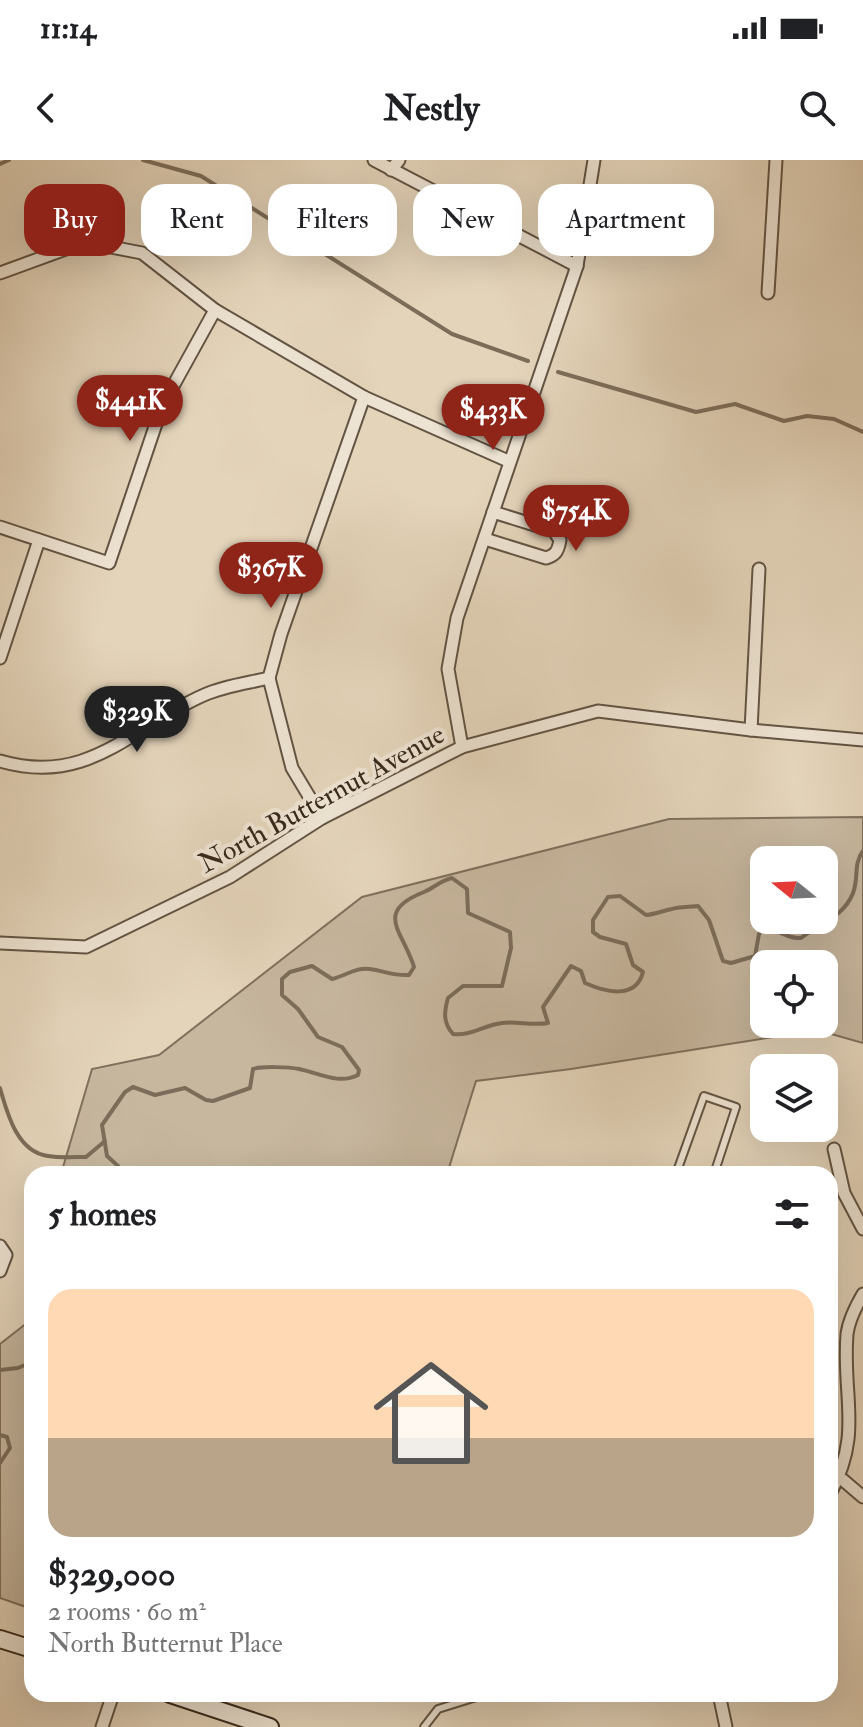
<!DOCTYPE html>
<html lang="en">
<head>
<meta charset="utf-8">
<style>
  body { margin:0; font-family:"IM FELL Double Pica",serif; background:#f6f6f6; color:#202124; height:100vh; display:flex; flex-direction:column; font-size:30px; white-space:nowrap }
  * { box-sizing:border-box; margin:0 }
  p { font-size:26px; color:#757577 }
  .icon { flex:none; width:44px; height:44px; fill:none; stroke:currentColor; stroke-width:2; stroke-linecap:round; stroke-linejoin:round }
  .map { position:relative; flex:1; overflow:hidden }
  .details { position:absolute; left:24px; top:1006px; width:814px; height:536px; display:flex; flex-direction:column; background:#fff; border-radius:24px; box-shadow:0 8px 32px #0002 }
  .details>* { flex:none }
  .top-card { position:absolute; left:24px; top:24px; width:816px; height:72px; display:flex; gap:16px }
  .needle { width:52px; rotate:288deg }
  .tools { position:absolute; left:750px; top:686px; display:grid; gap:16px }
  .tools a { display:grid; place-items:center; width:88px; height:88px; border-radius:16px; background:#fff; box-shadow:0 8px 32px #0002; font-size:40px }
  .price { position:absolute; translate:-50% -68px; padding:0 18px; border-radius:28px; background:#8f2418; color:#fff; font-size:26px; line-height:52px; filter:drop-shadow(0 2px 4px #0008) }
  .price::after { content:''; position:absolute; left:50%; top:48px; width:24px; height:18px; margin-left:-12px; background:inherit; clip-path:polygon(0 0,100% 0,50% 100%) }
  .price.current { background:#222; color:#fff }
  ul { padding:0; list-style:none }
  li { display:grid; align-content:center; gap:16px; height:424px; padding:0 24px }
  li+li { border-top:2px solid #e0e0e0 }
  li span { display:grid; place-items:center; height:248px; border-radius:24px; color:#555 }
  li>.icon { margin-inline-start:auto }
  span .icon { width:144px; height:144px; fill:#fffc; stroke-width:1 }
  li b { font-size:34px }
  h2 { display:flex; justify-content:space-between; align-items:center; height:96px; padding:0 24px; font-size:34px }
  .pill { padding:0 28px; border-radius:24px; background:#fff; box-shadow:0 8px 32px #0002; font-size:28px; line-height:72px }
  .pill.current { background:#8f2418; color:#fff }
  .status { display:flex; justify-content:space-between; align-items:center; height:56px; padding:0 40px; background:#fff; direction:ltr }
  .status svg { height:22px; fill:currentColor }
  header { display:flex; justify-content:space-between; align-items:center; height:104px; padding:0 24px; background:#fff; font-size:36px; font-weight:700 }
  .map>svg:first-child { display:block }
  .green { fill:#c7b79f; stroke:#80705d; stroke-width:2; fill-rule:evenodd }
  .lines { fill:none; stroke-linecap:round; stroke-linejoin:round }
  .stream { stroke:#7c6d5a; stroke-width:4 }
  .service-casing { stroke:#635443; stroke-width:10 }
  .minor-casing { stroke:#635443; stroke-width:15 }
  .secondary-casing { stroke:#38291b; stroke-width:20 }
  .service { stroke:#ede3d2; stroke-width:6 }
  .minor { stroke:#ede3d2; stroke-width:11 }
  .secondary { stroke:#ede3d2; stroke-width:16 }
  .labels { text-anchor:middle; stroke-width:8; stroke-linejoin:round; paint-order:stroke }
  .street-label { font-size:28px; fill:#38291b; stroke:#ede3d2 }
</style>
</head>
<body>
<div class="status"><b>11:14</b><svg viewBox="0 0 49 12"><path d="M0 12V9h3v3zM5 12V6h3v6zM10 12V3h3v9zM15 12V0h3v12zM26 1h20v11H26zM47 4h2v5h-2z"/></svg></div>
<header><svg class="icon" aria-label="back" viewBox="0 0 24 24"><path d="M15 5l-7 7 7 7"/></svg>Nestly<svg class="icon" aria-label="search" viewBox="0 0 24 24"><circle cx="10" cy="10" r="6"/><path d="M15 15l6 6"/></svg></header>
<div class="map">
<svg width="863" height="1567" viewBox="0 0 863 1567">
  <rect width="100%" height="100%" fill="#e4d4ba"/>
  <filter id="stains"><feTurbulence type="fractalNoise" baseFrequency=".0025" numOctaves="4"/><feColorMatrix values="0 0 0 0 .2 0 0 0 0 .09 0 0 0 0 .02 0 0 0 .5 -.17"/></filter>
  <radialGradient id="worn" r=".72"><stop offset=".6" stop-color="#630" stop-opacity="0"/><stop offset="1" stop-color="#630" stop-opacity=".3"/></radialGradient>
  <g class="green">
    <path d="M 863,657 L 863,883 L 817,870 L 571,909 L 476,921 L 447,1014 L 61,1014 L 92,909 L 159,895 L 362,737 L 669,659 ZM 824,700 L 824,760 L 764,760 L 764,700 ZM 824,804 L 824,864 L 764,864 L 764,804 Z"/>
    <polygon points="32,1159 32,1449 0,1438 0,1184"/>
  </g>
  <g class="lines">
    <g class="stream">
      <polyline points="143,0 201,16 452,174 528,201"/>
      <polyline points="0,4 9,0"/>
      <polyline points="558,212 696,252 735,244 784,261 807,256 834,259 863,272"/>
      <path d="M 0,928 C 7,953 17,992 48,996 C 60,998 74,997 86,997 L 105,981"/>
      <path d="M 121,1014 L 118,1006 L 107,996 L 102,965 L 125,932 L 133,927 L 155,935 L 185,928 L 206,940 L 213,941 L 250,928 L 253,909 C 262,906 289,907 299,909 C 319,913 339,925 358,915 L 359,910 L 342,887 L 318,877 L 298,849 L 282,835 L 282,819 L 290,812 L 312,806 L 332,819 C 345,816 356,807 370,809 C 384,811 394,816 409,815 L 414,807 C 403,771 373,752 424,732 C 434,728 441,720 452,718 L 467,729 L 468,753 L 510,772 L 511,788 L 502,826 L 463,826 L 448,838 C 444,852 443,863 453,874 C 472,876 484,865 502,863 C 517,861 533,866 548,863 L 543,847 L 571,806 L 581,811 L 585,823 C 605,832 636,840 643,812 L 633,805 L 626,784 L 600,777 L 593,772 L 593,760 L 608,737 L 620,736 L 646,755 C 656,754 662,751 672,749 C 677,747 690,747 698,746 L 709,760 L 723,801 L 731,803 L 755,796 L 759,774 L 764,767 C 778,769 786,779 801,778 C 818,764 844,757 853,733 C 859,718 853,704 863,691"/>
      <polyline points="0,1210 18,1208 32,1202"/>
      <polyline points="0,1275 7,1277 10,1288 0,1303"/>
    </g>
    <g class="service-casing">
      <g id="service">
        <polyline points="676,1014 704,936 736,947 714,1014"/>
        <polyline points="424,1567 438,1549 486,1534"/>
      </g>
    </g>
    <g class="minor-casing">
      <g id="minor">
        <polyline points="374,0 577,106"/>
        <polyline points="391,10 399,0"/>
        <polyline points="0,113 85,82 142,93 215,150 364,237 508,301"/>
        <polyline points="768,133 776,0"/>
        <polyline points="0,367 109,403 162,246 215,150"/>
        <path d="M 485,379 L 546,398 C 556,395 558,391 560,380 L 554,371 L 493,352"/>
        <polyline points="0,498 39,380"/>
        <polyline points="751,570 759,409"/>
        <polyline points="462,587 448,509 457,458 577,106 594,0"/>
        <path d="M 0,601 C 89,627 131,567 204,535 C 224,526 248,523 269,518"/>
        <polyline points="322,658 292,608 269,518 281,474 364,237"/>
        <polyline points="0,783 86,787 230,717 322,658 462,587 598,551 751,570 863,580"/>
        <polyline points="834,989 844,1033 863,1069"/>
        <polyline points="0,1086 6,1095 0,1111"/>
        <polyline points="843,1320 863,1337"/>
        <path d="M 830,1334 C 863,1273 842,1238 847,1174 C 849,1159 856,1146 863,1134"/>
        <polyline points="719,1534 726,1567"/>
        <polyline points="102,1567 113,1534"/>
      </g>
    </g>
    <g class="secondary-casing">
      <g id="secondary">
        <polyline points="0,1479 32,1489"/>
        <polyline points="170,1534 270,1567"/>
      </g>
    </g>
    <use href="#service" class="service"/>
    <use href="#minor" class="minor"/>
    <use href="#secondary" class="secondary"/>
  </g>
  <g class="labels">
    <g class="street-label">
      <text transform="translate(321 638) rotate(-29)" y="10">North Butternut Avenue</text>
    </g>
  </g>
  <rect width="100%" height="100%" filter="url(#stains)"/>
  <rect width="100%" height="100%" fill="url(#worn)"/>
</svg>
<div class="tools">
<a><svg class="needle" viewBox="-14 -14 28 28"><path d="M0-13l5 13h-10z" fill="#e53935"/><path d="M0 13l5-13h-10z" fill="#757577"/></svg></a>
<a><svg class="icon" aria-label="locate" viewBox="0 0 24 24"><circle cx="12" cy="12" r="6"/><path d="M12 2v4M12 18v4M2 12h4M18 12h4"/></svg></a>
<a><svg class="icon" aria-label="layers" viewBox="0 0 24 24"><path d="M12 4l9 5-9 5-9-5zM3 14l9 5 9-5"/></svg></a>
</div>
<b class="price" style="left:130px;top:283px">$441K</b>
<b class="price" style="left:493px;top:292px">$433K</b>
<b class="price" style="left:576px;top:393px">$754K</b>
<b class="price" style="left:271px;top:450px">$367K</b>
<b class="price current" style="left:137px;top:594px">$329K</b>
<div class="top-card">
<a class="pill current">Buy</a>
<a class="pill">Rent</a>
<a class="pill">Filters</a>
<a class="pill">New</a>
<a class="pill">Apartment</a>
</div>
<section class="details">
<h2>5 homes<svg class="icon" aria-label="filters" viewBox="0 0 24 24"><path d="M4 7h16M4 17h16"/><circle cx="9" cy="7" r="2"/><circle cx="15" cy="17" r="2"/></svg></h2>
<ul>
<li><span style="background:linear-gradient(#ffd9b3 60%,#b9a48a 0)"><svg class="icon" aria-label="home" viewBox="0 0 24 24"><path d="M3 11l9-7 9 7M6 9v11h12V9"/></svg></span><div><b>$329,000</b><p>2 rooms · 60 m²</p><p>North Butternut Place</p></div></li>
</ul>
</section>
</div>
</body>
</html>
